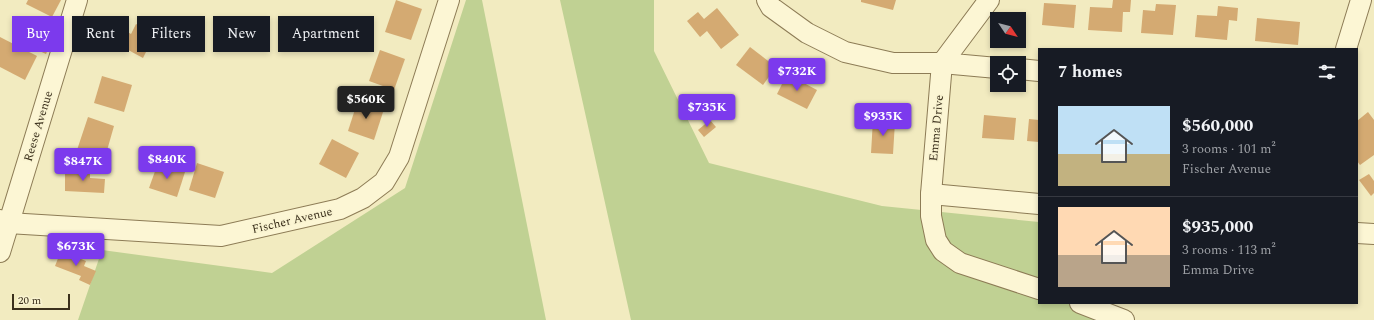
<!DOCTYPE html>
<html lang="en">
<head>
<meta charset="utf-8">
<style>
  body { margin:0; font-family:Spectral,serif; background:#20242c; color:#f1f3f6; height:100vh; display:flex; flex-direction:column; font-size:15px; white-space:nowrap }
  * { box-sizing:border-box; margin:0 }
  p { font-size:13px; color:#9ea1a6 }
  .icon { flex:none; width:22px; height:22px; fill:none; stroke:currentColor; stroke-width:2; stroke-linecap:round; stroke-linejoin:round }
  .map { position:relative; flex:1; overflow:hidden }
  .sheet { position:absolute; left:1038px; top:48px; width:320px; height:256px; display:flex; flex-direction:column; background:#171b24; border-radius:0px; box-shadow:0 2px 6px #0003 }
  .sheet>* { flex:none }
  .banner { position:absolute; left:12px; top:16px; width:380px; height:36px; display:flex; gap:8px }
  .needle { width:26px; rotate:125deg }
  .buttons { position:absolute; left:990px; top:12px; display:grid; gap:8px }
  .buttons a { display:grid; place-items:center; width:36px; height:36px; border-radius:0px; background:#171b24; box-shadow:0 2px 6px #0003; font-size:20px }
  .scale { position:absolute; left:12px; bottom:10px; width:58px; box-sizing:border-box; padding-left:4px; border:2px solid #3b301c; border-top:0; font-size:11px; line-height:14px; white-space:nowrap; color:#3b301c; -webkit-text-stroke:3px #f9f3d0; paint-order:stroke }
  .price { position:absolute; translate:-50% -34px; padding:0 9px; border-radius:4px; background:#7c3aed; color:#fff; font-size:13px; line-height:26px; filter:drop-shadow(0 1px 2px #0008) }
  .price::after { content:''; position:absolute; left:50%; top:24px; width:12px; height:9px; margin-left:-6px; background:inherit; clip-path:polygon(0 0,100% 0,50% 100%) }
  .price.active { background:#222; color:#fff }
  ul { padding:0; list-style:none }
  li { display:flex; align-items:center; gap:12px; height:100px; padding:0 20px }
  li+li { border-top:1px solid #363941 }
  li span { display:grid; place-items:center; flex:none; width:112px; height:80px; border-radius:0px; color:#555 }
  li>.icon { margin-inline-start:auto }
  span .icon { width:48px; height:48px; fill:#fffc; stroke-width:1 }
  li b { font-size:17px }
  h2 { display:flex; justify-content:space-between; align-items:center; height:48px; padding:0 20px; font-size:17px }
  .pill { padding:0 14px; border-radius:0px; background:#171b24; box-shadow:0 2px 6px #0003; font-size:14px; line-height:36px }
  .pill.active { background:#7c3aed; color:#fff }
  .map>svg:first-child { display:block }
  .green { fill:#c0d193 }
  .building { fill:#d4aa72 }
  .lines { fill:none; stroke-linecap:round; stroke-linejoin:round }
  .minor-casing { stroke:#8d7c56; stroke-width:22 }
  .minor { stroke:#fcf6d4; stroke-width:20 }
  .labels { text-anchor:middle; stroke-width:3; stroke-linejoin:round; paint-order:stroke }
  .street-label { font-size:12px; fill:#3b301c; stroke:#f9f3d0 }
</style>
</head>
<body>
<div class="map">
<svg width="1374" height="320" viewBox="0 0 1374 320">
  <rect width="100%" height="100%" fill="#f2ebc0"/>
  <g class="green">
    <polygon points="466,0 482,0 546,320 78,320 102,250 272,273 405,188"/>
    <polygon points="560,0 654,0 654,51 709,163 882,206 1039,222 1039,303 1100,303 1100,320 631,320"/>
  </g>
  <g class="building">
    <polygon points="28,0 61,0 52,17 26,4"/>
    <polygon points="396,0 422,9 411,40 385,32"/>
    <polygon points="861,0 896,0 893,10 861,2"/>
    <polygon points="1113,0 1131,0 1130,12 1123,12 1122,32 1088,30 1090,7 1112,8"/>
    <polygon points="1044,3 1076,5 1074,28 1042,25"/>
    <polygon points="1156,4 1176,5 1173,35 1141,33 1143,10 1155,11"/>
    <polygon points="1218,6 1238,8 1237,21 1229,20 1227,40 1195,37 1197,15 1217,16"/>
    <polygon points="717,8 739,35 721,49 707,31 700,37 687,21 698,12 704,19"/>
    <polygon points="1257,18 1300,22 1298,45 1255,41"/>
    <polygon points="28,21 55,34 46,54 19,42"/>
    <polygon points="136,24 155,34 143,58 119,45 126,31 131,34"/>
    <polygon points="0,37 37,56 25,80 0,67"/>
    <polygon points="750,47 776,67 763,85 736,65"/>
    <polygon points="380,50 405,59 394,90 369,81"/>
    <polygon points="787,74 817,90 807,109 777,94"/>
    <polygon points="102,76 132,85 124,112 94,103"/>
    <polygon points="358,100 384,109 374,140 348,131"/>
    <polygon points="1368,112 1374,120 1374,155 1360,165 1357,161 1357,121"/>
    <polygon points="984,115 1016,118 1014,140 982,138"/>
    <polygon points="88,117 114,126 104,161 76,153"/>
    <polygon points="1029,119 1039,120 1039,142 1027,141"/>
    <polygon points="710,120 716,127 704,137 698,130"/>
    <polygon points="873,120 895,122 893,154 871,153"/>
    <polygon points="332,139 359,153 346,178 319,164"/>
    <polygon points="158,163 185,172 177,197 149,188"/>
    <polygon points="197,163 224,172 215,198 189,190"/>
    <polygon points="65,170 90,170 90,178 105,179 104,193 65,191"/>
    <polygon points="1369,174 1374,181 1374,193 1371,196 1359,180"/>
    <polygon points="61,251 86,261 84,266 96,271 90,285 79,280 81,276 55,266"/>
  </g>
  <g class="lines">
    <g class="minor-casing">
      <g id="minor">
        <polyline points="767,0 771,7 807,33 845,52 893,63 942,63 931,194 931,216 936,240 943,251 960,263 1039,289"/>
        <polyline points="989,0 942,63 997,68"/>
        <polyline points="1346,49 1361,0"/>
        <polyline points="1019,69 1039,71"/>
        <polyline points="931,194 1039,204"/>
        <polyline points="0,220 8,223 221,236 340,209 363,198 384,182 399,157 449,0"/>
        <polyline points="1357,233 1374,234"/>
        <polyline points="0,252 77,0"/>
        <polyline points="1080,303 1124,320"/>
      </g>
    </g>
    <use href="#minor" class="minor"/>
  </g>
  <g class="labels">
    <g class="street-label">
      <text transform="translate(38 126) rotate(-73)" y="4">Reese Avenue</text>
      <text transform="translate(936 128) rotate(-85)" y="4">Emma Drive</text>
      <text transform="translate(292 220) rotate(-13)" y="4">Fischer Avenue</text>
    </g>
  </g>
</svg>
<div class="buttons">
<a><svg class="needle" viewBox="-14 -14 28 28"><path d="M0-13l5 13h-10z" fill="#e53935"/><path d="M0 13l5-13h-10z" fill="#9ea1a6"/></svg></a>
<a><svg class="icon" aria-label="locate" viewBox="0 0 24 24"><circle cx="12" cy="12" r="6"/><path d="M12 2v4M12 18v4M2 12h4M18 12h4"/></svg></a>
</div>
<div class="scale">20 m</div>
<b class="price" style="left:797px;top:92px">$732K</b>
<b class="price active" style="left:366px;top:120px">$560K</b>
<b class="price" style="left:707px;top:128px">$735K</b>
<b class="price" style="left:883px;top:137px">$935K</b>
<b class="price" style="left:167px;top:180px">$840K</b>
<b class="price" style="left:83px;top:182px">$847K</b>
<b class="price" style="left:76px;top:267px">$673K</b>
<div class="banner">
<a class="pill active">Buy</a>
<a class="pill">Rent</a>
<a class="pill">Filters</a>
<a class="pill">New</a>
<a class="pill">Apartment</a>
</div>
<section class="sheet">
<h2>7 homes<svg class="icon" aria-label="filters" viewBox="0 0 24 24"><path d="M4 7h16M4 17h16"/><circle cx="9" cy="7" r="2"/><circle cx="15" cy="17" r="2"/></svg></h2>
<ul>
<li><span style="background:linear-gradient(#bfe0f5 60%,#c2b280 0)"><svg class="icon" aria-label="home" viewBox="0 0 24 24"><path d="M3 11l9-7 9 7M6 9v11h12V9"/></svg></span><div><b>$560,000</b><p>3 rooms · 101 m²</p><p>Fischer Avenue</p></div></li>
<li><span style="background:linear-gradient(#ffd9b3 60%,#b9a48a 0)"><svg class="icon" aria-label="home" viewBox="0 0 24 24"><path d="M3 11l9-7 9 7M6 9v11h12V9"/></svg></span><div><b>$935,000</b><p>3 rooms · 113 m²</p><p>Emma Drive</p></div></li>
</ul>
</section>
</div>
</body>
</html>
